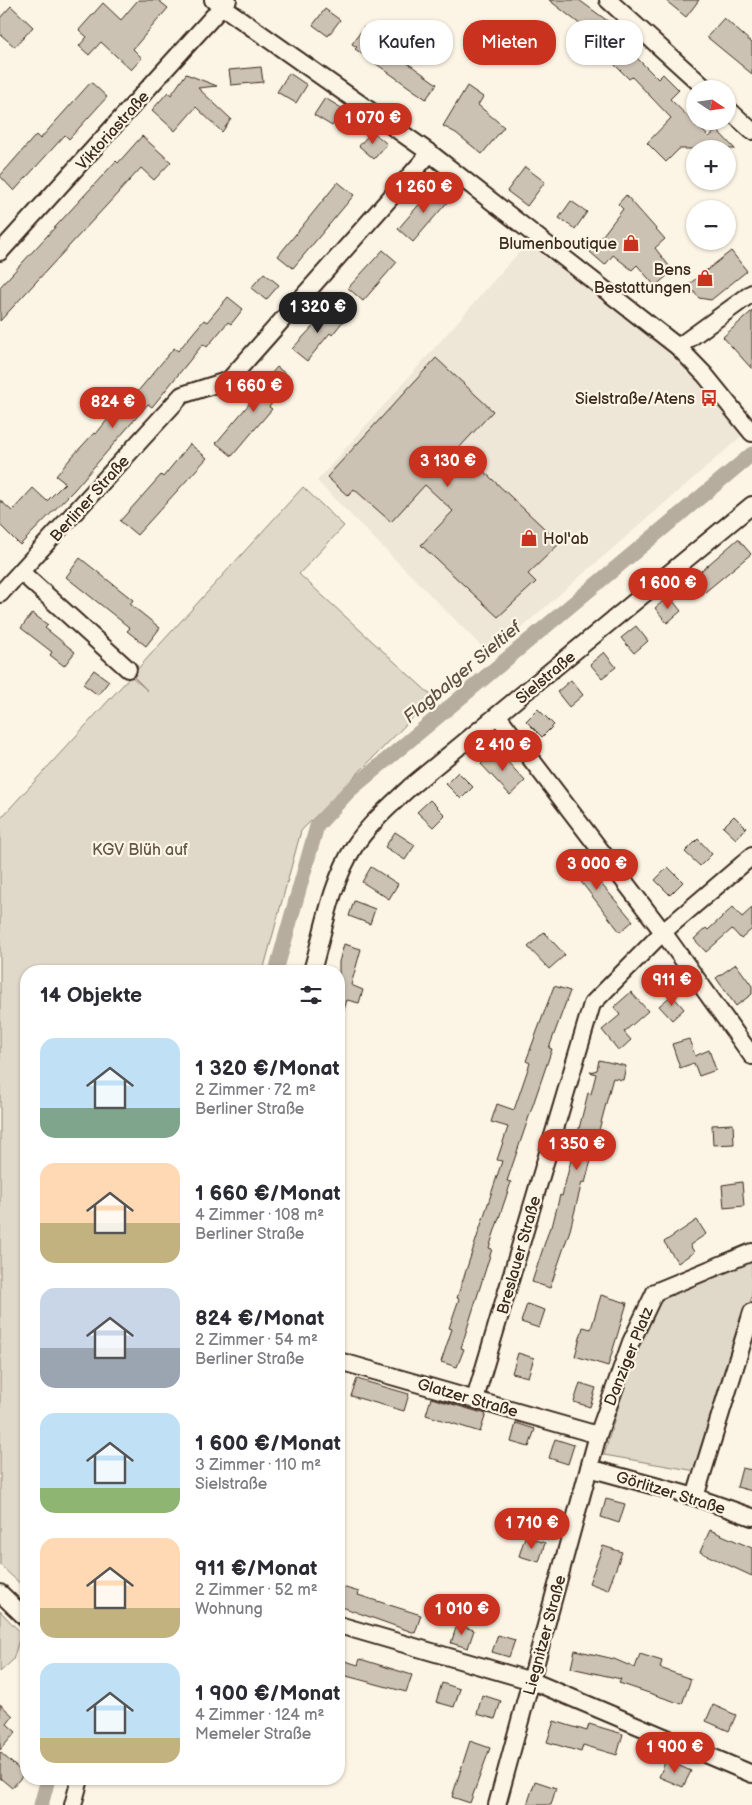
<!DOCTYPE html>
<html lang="de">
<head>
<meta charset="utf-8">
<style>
  body { margin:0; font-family:"Balsamiq Sans",sans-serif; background:#f2f2f3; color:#2b2b33; height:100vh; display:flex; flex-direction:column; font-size:19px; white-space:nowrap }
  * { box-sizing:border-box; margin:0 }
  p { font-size:16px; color:#7c7c81 }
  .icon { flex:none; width:28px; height:28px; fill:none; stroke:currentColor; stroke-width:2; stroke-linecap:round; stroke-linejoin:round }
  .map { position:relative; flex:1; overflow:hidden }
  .details { position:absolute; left:20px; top:965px; width:325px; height:820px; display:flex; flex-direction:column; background:#fff; border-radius:20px; box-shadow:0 1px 4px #0004 }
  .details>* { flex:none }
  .guide { position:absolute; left:360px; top:20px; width:316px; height:45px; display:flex; gap:10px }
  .needle { width:32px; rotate:103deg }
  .fabs { position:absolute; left:686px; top:80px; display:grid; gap:10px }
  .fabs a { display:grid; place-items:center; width:50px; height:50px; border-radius:50%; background:#fff; box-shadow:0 1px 4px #0004; font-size:25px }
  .price { position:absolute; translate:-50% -42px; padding:0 11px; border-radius:18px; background:#c8321e; color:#fff; font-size:16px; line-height:32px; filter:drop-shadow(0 1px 2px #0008) }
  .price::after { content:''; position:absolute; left:50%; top:30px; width:15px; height:11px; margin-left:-8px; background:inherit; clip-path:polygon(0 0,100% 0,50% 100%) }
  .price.selected { background:#222; color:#fff }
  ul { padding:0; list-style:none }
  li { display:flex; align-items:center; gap:15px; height:125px; padding:0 20px }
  li span { display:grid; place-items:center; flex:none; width:140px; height:100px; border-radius:15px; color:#555 }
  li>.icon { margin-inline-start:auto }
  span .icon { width:60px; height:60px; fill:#fffc; stroke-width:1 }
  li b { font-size:21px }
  h2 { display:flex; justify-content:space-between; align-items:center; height:60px; padding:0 20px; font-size:21px }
  .pill { padding:0 18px; border-radius:20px; background:#fff; box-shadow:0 1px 4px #0004; font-size:18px; line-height:45px }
  .pill.selected { background:#c8321e; color:#fff }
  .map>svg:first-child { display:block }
  .built { fill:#eee6d6 }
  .green { fill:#e0d8c8; stroke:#8e8173 }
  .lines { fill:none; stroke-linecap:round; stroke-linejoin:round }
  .canal { stroke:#b7ad9e; stroke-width:15 }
  .building { fill:#ccc2b3; stroke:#3b2a1e }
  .minor-casing { stroke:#3b2a1e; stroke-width:20 }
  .minor { stroke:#fcf5e5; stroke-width:16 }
  .labels { text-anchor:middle; stroke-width:4.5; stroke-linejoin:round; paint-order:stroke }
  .street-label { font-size:16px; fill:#3b2a1e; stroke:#fcf5e5 }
  .poi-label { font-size:16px; fill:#3b2a1e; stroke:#fcf5e5; text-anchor:end }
  .park-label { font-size:16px; fill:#645648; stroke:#fcf5e5 }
  .water-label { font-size:18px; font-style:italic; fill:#605144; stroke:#fcf5e5 }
</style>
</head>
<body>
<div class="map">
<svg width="752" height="1805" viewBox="0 0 752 1805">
  <rect width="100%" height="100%" fill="#fcf5e5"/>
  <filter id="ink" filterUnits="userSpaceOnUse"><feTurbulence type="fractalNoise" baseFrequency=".02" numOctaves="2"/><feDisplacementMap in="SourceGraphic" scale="10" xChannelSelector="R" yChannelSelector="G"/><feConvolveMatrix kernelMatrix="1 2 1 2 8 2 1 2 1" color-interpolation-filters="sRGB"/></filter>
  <g filter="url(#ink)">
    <polygon class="built" points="527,243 672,352 743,435 490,655 317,481"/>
    <g class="green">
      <polygon points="303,487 344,526 299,574 433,697 301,831 263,971 26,971 26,1589 0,1565 0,819 131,676 148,691 132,675"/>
      <polygon points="752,1259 752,1296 696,1471 604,1455 644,1318 656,1302"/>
      <polygon points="0,1611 21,1633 13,1660 0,1672"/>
    </g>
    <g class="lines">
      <g class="canal">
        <polyline points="276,971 317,826 349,791 752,454"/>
        <polyline points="41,1805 48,1779"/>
      </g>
    </g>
    <g class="building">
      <polygon points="138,0 158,0 168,8 133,49 142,58 131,70 101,42 89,55 79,46 87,37 79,30 103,3 121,20"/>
      <polygon points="549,0 579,0 609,22 600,35 583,23 581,25"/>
      <polygon points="665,0 699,0 686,17"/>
      <polygon points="11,6 33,27 15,47 0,34 0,18"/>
      <polygon points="325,9 340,20 328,36 313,25"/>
      <polygon points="724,18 752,43 752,74 707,37"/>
      <polygon points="364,27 380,39 378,42 437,84 426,99 355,49 357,47 352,44"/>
      <polygon points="625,46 658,79 663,74 679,90 670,99 709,137 717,130 735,149 679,149 666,162 647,143 671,118 632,77 629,79 611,61"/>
      <polygon points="261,67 263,82 231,85 229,70"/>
      <polygon points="289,73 307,85 296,103 277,92"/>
      <polygon points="186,74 217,86 198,88 231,119 222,132 196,107 175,131 152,110 168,92 171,95"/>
      <polygon points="91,82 107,97 69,139 65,135 14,191 0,176 36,135 40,139"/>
      <polygon points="467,86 483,97 478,105 504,127 482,154 456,133 443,126"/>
      <polygon points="325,98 343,109 332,126 314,115"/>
      <polygon points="372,131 387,144 374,159 359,146"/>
      <polygon points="142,136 171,162 154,180 141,168 0,321 0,287 116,161 118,163"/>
      <polygon points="525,167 545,182 527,206 507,191"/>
      <polygon points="338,182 354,195 293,268 278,256"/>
      <polygon points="435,186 450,199 413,242 398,229"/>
      <polygon points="626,195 665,239 655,248 673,271 655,286 637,265 632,270 613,255 605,265 590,252 623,209 618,204"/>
      <polygon points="571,201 587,212 575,229 559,218"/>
      <polygon points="383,250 397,262 363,301 348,288"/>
      <polygon points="731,251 747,271 711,300 699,298 688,285"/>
      <polygon points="264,273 279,285 266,300 251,288"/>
      <polygon points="228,297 243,309 231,324 228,322 207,347 203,344 152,407 148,404 74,490 20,545 0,525 0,500 12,511 33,488 47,501 65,483 56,476 70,459 94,433 96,434 120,404 124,408 174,348 178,351 204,320 207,322"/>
      <polygon points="330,308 344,320 332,335 330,333 307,361 292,349"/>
      <polygon points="752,311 752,369 723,337"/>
      <polygon points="436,358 493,411 459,448 560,543 528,574 536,582 498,617 421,545 453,511 425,485 391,522 354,489 348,496 327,477"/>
      <polygon points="277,367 292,379 269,407 272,409 232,456 216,443 267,383 265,381"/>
      <polygon points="190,444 207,458 137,535 120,521 161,475 163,477"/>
      <polygon points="738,539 751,554 699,597 687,583"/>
      <polygon points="80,558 133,600 130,604 160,628 146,646 127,631 130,628 66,577"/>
      <polygon points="669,596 681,611 667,623 655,608"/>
      <polygon points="32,613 48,625 45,628 75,652 64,666 50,655 52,652 21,628"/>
      <polygon points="636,626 648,641 634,653 621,638"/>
      <polygon points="604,652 616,667 602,678 590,664"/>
      <polygon points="94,670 109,681 98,695 83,684"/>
      <polygon points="571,680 583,695 569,707 557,692"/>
      <polygon points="538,709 554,725 542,737 526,721"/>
      <polygon points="497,750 525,781 510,795 481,764"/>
      <polygon points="458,772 473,787 461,799 446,784"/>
      <polygon points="430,800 445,815 433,827 417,812"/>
      <polygon points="734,816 746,828 736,839 723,827"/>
      <polygon points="395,832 415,845 405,860 385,847"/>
      <polygon points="698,839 712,854 700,866 685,852"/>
      <polygon points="573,851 633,921 620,932 575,874 573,876 560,861"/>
      <polygon points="371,867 398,884 389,899 362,882"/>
      <polygon points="668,867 683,882 670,895 655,880"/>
      <polygon points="354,901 375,909 370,924 349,916"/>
      <polygon points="733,907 742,917 752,908 752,929 741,939 732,929 706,952 694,939 706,928 708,930"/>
      <polygon points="544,932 565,955 549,969 528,947"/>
      <polygon points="344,944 361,949 351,985 363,990 359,1003 347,1000 342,1016 339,1016 339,962"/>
      <polygon points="736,964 752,986 752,994 736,1006 716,978"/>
      <polygon points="554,986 570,991 549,1048 552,1049 507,1181 511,1182 489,1248 492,1249 461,1348 464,1349 457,1367 441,1362 452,1329 449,1328 459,1299 457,1298 502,1161 497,1160 508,1127 491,1122 497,1104 514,1110 530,1063 526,1061"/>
      <polygon points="631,992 648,1011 624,1032 631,1040 619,1051 602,1030 620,1015 614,1007"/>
      <polygon points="672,995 684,1009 672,1020 659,1006"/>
      <polygon points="689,1039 695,1056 709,1050 716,1070 699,1076 694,1063 680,1068 672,1044"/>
      <polygon points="599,1060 626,1066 623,1080 613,1078 612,1081 585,1183 582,1182 570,1230 550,1288 532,1282 550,1227 552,1227 560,1195 562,1196 588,1093 591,1094 596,1074 590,1072 597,1070"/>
      <polygon points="733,1124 734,1144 713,1145 712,1125"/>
      <polygon points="742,1182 744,1206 724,1208 722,1185"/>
      <polygon points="697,1220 706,1234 690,1245 694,1252 678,1263 664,1242"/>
      <polygon points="601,1295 627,1303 608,1366 575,1356 583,1327 591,1329"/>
      <polygon points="527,1304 545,1310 539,1328 521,1322"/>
      <polygon points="518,1353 534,1358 528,1377 512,1373"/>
      <polygon points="357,1379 409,1394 404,1411 351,1396"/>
      <polygon points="580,1383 596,1388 590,1407 574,1402"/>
      <polygon points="431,1398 486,1414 480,1432 426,1415"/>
      <polygon points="516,1423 535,1429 529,1447 511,1442"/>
      <polygon points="555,1439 574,1445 568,1464 549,1458"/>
      <polygon points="742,1468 752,1470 752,1491 737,1487"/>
      <polygon points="606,1499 625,1504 619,1523 601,1517"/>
      <polygon points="710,1530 752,1548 752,1576 700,1552"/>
      <polygon points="525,1537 545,1543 539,1562 519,1556"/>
      <polygon points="603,1546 622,1552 608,1590 589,1583"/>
      <polygon points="339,1586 359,1592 358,1595 421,1615 415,1633 339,1606"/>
      <polygon points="457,1625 474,1630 468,1648 451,1643"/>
      <polygon points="498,1635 515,1640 509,1657 492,1652"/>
      <polygon points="575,1650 614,1659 635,1668 640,1654 662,1661 660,1668 691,1679 682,1704 619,1683 621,1679 571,1668"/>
      <polygon points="339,1659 358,1665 360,1659 412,1675 406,1692 339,1674"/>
      <polygon points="442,1683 460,1689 454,1707 436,1702"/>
      <polygon points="482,1695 501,1701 495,1719 477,1714"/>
      <polygon points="0,1704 13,1716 7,1724 16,1732 0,1750"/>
      <polygon points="713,1705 736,1715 729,1731 706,1721"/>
      <polygon points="554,1721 587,1731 589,1724 623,1734 617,1755 583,1745 581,1752 547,1742"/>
      <polygon points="470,1741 490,1748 470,1803 452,1797"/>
      <polygon points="0,1752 24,1774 12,1788 0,1778"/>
      <polygon points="666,1760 691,1771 683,1787 659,1777"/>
      <polygon points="535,1781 556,1788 551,1805 527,1805"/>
    </g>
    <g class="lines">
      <g class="minor-casing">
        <g id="minor">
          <polyline points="213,0 430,153 678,347 705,375 752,433"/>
          <polyline points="608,0 706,89"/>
          <polyline points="728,109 752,131"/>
          <polyline points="0,252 228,0"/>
          <polyline points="678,347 752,293"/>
          <polyline points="21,572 128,669"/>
          <polyline points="0,594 182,395 229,380 430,153"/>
          <polyline points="498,716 663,932 752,1056"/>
          <path d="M 312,971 C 324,930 331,883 354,847 C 369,824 390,806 410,787 L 752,505"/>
          <polyline points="339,1361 598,1435"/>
          <polyline points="475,1399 592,1004 663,932 752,856"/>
          <polyline points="589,1468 695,1497 752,1517"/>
          <polyline points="695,1497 752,1312"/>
          <polyline points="0,1593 26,1618"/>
          <polyline points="339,1625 532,1681 752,1774"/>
          <polyline points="73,1805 80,1779"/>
          <polyline points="497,1805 598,1435 631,1342 655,1292 752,1252"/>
        </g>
      </g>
      <use href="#minor" class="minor"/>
    </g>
  </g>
  <defs>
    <g id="shop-bare" transform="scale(1.35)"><path d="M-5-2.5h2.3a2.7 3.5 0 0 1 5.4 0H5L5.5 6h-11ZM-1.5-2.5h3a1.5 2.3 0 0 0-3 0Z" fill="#c8321e" stroke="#fcf5e5" stroke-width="2.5" paint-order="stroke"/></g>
    <g id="bus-bare" transform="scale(1.35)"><path d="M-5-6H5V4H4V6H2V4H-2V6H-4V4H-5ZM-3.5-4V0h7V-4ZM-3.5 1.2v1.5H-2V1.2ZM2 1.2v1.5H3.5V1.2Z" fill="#c8321e" stroke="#fcf5e5" stroke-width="2.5" paint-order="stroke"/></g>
  </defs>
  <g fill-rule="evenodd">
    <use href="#shop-bare" x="631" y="243"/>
    <use href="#shop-bare" x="705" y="278"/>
    <use href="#bus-bare" x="709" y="398"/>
    <use href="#shop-bare" x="529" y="538"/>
  </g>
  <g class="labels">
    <g class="street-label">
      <text transform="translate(112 130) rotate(-48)" y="6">Viktoriastraße</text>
      <text transform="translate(89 498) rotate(-48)" y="6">Berliner Straße</text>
      <text transform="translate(545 677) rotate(-40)" y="6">Sielstraße</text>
      <text transform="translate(518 1255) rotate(-74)" y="6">Breslauer Straße</text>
      <text transform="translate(628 1356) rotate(-68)" y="6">Danziger Platz</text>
      <text transform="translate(468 1397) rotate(16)" y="6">Glatzer Straße</text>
      <text transform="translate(671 1492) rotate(17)" y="6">Görlitzer Straße</text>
      <text transform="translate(544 1635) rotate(-75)" y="6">Liegnitzer Straße</text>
    </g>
    <g class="poi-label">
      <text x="617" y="249">Blumenboutique</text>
      <text x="691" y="275">Bens<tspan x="691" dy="18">Bestattungen</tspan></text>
      <text x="695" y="404">Sielstraße/Atens</text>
      <text x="543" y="544" text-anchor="start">Hol'ab</text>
    </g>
    <g class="park-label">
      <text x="140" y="855">KGV Blüh auf</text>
    </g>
    <g class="water-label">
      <text transform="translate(462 672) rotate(-40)" y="6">Flagbalger Sieltief</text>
    </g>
  </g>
</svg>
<div class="fabs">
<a><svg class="needle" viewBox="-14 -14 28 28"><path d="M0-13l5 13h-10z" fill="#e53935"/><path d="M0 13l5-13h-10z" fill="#7c7c81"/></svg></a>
<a>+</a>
<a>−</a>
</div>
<b class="price" style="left:373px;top:145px">1 070 €</b>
<b class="price" style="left:424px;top:214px">1 260 €</b>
<b class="price selected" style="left:318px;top:334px">1 320 €</b>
<b class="price" style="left:254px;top:413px">1 660 €</b>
<b class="price" style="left:113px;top:429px">824 €</b>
<b class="price" style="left:448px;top:488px">3 130 €</b>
<b class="price" style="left:668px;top:610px">1 600 €</b>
<b class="price" style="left:503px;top:772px">2 410 €</b>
<b class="price" style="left:597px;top:891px">3 000 €</b>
<b class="price" style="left:672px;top:1007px">911 €</b>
<b class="price" style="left:577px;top:1171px">1 350 €</b>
<b class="price" style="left:532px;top:1550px">1 710 €</b>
<b class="price" style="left:462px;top:1636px">1 010 €</b>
<b class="price" style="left:675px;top:1774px">1 900 €</b>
<div class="guide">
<a class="pill">Kaufen</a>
<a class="pill selected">Mieten</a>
<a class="pill">Filter</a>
</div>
<section class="details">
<h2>14 Objekte<svg class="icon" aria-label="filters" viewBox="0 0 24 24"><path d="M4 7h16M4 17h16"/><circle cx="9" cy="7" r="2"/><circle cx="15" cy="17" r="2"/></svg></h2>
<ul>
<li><span style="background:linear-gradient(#bfe0f5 70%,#7fa58c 0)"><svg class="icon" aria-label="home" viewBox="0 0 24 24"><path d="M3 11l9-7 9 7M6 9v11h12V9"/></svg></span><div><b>1 320 €/Monat</b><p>2 Zimmer · 72 m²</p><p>Berliner Straße</p></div></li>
<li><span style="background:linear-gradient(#ffd9b3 60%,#c2b280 0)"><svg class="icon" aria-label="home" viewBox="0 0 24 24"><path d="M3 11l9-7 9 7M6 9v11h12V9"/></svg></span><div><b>1 660 €/Monat</b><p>4 Zimmer · 108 m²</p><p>Berliner Straße</p></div></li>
<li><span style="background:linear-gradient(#c9d6e8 60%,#9aa5b1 0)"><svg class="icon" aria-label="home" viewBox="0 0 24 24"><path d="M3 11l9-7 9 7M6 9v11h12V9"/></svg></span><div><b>824 €/Monat</b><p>2 Zimmer · 54 m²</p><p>Berliner Straße</p></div></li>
<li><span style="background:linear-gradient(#bfe0f5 75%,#8fb573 0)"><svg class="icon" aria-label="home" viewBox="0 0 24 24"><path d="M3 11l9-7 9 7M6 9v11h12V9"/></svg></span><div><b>1 600 €/Monat</b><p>3 Zimmer · 110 m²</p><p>Sielstraße</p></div></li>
<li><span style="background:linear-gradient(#ffd9b3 70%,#c2b280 0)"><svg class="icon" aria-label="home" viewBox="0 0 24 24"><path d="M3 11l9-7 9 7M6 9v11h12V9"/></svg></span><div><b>911 €/Monat</b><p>2 Zimmer · 52 m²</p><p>Wohnung</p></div></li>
<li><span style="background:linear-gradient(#bfe0f5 75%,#c2b280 0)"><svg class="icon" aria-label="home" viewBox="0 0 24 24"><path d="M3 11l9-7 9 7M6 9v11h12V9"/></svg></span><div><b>1 900 €/Monat</b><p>4 Zimmer · 124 m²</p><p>Memeler Straße</p></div></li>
</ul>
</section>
</div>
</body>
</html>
